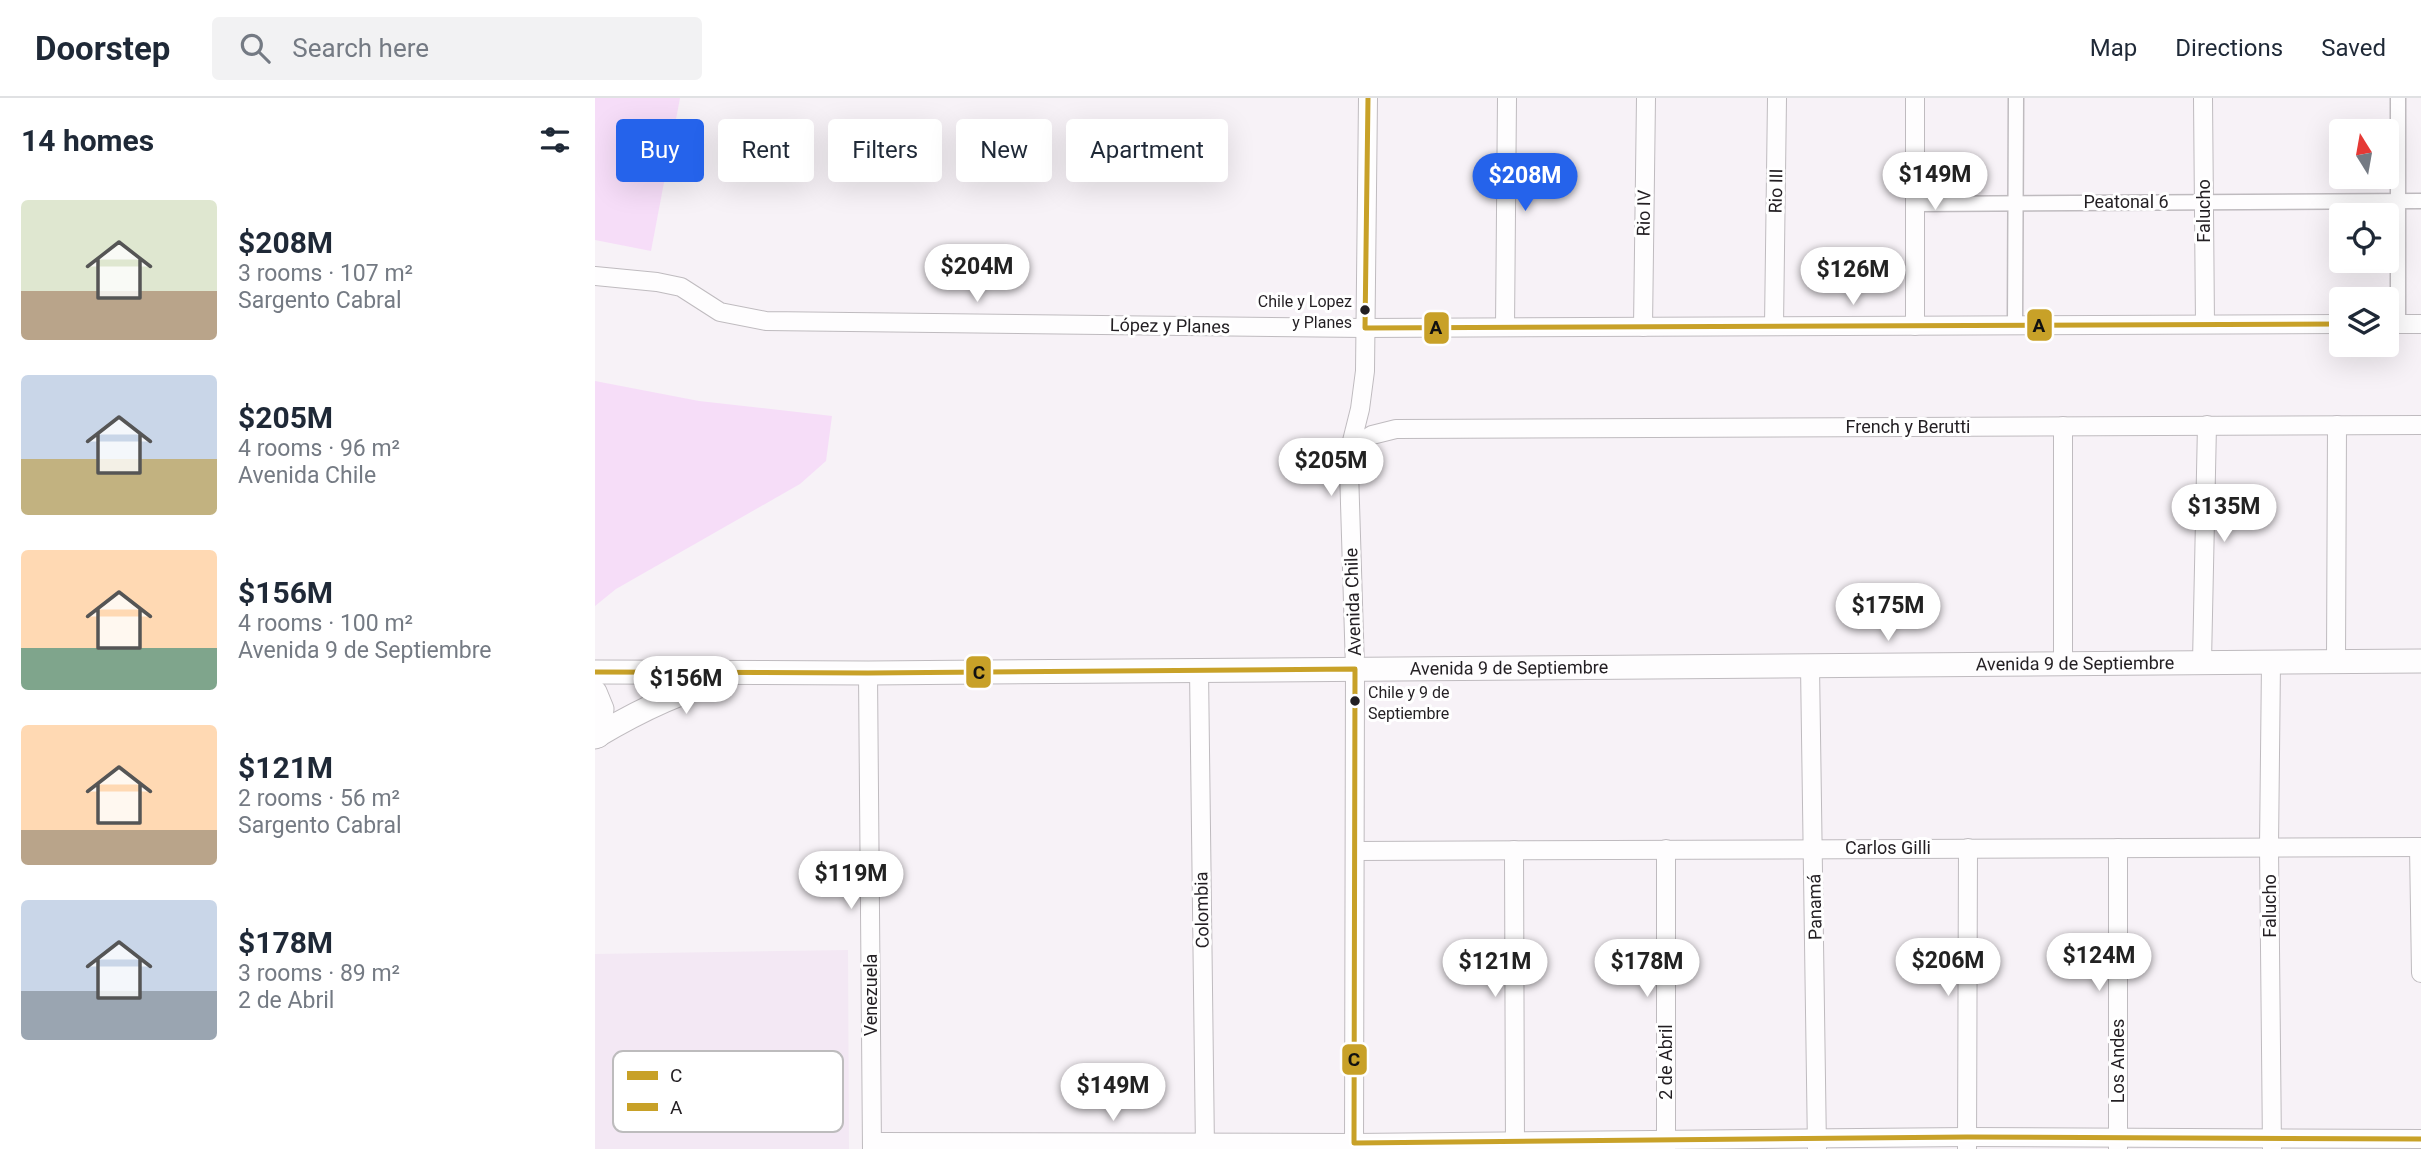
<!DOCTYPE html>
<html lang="en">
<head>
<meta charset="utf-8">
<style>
  body { margin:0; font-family:Roboto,sans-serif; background:#f2f2f3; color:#1f2937; height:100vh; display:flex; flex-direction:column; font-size:26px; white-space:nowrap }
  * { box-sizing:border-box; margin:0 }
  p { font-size:23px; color:#747a83 }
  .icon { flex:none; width:38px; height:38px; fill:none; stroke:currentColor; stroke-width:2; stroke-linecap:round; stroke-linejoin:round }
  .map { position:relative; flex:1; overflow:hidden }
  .drawer { display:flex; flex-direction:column; background:#fff; width:595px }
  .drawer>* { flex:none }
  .guide { position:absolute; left:21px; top:21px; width:665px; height:63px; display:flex; gap:14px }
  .needle { width:46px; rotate:349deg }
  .buttons { position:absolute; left:1734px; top:21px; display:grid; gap:14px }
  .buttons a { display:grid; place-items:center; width:70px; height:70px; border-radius:7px; background:#fff; box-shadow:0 7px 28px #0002; font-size:35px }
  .price { position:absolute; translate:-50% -60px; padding:0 16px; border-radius:24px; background:#fff; color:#222; font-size:23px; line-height:46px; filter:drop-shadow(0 2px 4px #0008) }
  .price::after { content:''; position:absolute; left:50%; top:42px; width:21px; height:16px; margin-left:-10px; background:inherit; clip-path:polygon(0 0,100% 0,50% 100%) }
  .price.current { background:#2563eb; color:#fff }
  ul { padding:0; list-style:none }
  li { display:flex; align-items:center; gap:21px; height:175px; padding:0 21px }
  li span { display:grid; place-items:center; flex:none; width:196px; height:140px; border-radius:7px; color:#555 }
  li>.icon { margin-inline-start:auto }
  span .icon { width:84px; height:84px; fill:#fffc; stroke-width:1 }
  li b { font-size:30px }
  h2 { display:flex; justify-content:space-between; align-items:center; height:84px; padding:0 21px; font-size:30px }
  .pill { padding:0 24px; border-radius:7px; background:#fff; box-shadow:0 7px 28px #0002; font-size:24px; line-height:63px }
  .pill.current { background:#2563eb; color:#fff }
  header { display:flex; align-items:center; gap:42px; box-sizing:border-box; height:98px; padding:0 35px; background:#fff; border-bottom:2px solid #e0e1e3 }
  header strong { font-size:33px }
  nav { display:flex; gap:38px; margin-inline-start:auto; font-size:24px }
  .search { width:490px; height:63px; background:#f2f2f3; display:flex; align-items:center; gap:18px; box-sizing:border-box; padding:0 24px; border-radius:7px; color:#747a83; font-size:26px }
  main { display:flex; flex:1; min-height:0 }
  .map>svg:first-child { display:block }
  .built { fill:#f3e8f4 }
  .green { fill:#f6ddf8 }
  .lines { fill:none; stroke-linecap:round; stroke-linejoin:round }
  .pedestrian-casing { stroke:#bfbbbf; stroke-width:17 }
  .minor-casing { stroke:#bfbbbf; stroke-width:20 }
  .tertiary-casing { stroke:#bfbbbf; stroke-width:25 }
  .pedestrian { stroke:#fefdfe; stroke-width:14 }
  .minor { stroke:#fefdfe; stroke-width:18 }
  .tertiary { stroke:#fefdfe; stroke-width:23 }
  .bus-1-casing { stroke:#fff; stroke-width:10 }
  .bus-2-casing { stroke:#fff; stroke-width:10 }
  .bus-1 { stroke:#c8a128; stroke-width:5 }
  .bus-2 { stroke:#c8a128; stroke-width:5 }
  .bus-dot { fill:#231f23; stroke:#fff; stroke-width:2.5 }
  .labels { text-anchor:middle; stroke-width:6; stroke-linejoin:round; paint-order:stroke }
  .bus-label { font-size:16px; fill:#231f23; stroke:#fff; text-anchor:end }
  .street-label { font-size:18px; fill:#231f23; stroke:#fff }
  .key { fill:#fff; stroke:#bdbcbd; stroke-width:2 }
  .key-label { font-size:19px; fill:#231f23 }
  .line-badge { stroke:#fff; stroke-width:2.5 }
  .pale-badge-label { font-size:19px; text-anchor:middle; font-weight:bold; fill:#111 }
</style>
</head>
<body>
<header>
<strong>Doorstep</strong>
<div class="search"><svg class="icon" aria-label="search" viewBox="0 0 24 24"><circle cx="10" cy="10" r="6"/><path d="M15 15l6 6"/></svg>Search here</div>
<nav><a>Map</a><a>Directions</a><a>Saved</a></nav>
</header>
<main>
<section class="drawer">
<h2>14 homes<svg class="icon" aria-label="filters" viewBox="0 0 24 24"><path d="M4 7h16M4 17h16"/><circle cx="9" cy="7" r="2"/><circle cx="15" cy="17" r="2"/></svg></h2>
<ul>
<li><span style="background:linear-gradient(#dfe7d0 65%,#b9a48a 0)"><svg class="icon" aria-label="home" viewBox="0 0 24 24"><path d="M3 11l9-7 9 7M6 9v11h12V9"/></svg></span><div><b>$208M</b><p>3 rooms · 107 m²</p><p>Sargento Cabral</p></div></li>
<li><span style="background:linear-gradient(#c9d6e8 60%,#c2b280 0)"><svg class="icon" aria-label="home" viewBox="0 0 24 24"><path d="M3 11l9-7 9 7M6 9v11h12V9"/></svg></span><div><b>$205M</b><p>4 rooms · 96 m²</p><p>Avenida Chile</p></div></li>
<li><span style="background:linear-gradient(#ffd9b3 70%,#7fa58c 0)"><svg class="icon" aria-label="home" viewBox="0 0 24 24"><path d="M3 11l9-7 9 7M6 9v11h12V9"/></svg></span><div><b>$156M</b><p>4 rooms · 100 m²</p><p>Avenida 9 de Septiembre</p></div></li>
<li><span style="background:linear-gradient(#ffd9b3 75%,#b9a48a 0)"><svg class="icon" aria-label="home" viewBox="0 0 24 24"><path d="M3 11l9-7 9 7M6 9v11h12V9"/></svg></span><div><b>$121M</b><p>2 rooms · 56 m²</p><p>Sargento Cabral</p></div></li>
<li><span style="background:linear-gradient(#c9d6e8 65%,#9aa5b1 0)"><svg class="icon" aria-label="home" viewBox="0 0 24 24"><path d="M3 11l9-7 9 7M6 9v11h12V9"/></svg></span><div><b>$178M</b><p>3 rooms · 89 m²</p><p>2 de Abril</p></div></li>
</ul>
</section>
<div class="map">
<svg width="1826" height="1051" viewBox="0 0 1826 1051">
  <rect width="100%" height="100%" fill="#f7f2f7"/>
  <polygon class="built" points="253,852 254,1051 0,1051 0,856"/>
  <g class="green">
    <polygon points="0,0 85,0 56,153 0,142"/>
    <polygon points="0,283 104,303 237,318 231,363 205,386 21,491 0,508"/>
  </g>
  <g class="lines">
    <g class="pedestrian-casing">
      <g id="pedestrian">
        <polyline points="1803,0 1803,226"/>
        <polyline points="1321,106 1826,103"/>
        <polyline points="1420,227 1421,0"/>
      </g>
    </g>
    <g class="minor-casing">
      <g id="minor">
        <polyline points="1320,0 1320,228"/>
        <polyline points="1608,0 1610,226"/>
        <polyline points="0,178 62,184 86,189 125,214 171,223 770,230 1746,226"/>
        <polyline points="1792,226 1826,226"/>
        <polyline points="1179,228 1182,0"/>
        <polyline points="910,229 912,0"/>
        <polyline points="1048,229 1051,0"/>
        <polyline points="755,351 777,337 801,331 1826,327"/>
        <polyline points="1607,564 1612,327"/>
        <polyline points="1676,564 1674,749 1677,1051"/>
        <polyline points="1741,564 1742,327"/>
        <polyline points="1468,566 1468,328"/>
        <polyline points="1215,568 1222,1051"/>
        <polyline points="604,572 610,1051"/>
        <polyline points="273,575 277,1051"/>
        <polyline points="1824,749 1826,875"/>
        <polyline points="1523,750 1523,1051"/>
        <polyline points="1071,751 1071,1051"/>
        <polyline points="919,752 920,1051"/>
        <polyline points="760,753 1826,749"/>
        <polyline points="277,1044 759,1045 1372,1039 1826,1041"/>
        <polyline points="759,1051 760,571 754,372 755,351 765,311 770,273 773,0"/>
        <polyline points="1372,1051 1373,750"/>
      </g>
    </g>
    <g class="tertiary-casing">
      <g id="tertiary">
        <path id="s1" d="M 0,574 L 273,575 L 1826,563"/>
        <polyline points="0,594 7,611 3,638"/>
        <path d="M 0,639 C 40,615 85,592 131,582"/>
      </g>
    </g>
    <use href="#pedestrian" class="pedestrian"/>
    <use href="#minor" class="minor"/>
    <use href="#tertiary" class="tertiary"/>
    <g class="bus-1-casing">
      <polyline id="bus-1" points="0,574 273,575 760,571 759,1045 1372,1039 1826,1041"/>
    </g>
    <g class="bus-2-casing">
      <polyline id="bus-2" points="773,0 770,230 1746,226"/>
    </g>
    <use href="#bus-1" class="bus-1"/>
    <use href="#bus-2" class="bus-2"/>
  </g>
  <g class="bus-dot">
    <circle cx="770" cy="212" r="6"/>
    <circle cx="760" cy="603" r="6"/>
  </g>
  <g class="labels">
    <g class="bus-label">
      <text x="757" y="209">Chile y Lopez<tspan x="757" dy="21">y Planes</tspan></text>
      <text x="773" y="600" text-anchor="start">Chile y 9 de<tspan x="773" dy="21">Septiembre</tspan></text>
    </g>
    <g class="street-label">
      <text transform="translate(1181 93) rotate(-89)" y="6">Rio III</text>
      <text x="1531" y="110">Peatonal 6</text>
      <text transform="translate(1609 113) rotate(-90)" y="6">Falucho</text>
      <text transform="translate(1049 115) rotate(-89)" y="6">Rio IV</text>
      <text transform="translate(575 228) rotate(1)" y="6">López y Planes</text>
      <text x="1313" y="335">French y Berutti</text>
      <text transform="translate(758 504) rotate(-92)" y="6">Avenida Chile</text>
      <text dy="6" stroke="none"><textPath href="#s1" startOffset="1480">Avenida 9 de Septiembre</textPath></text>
      <text dy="6" stroke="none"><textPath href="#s1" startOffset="914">Avenida 9 de Septiembre</textPath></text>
      <text x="1293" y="756">Carlos Gilli</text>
      <text transform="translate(1675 808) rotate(-90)" y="6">Falucho</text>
      <text transform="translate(1220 809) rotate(-91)" y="6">Panamá</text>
      <text transform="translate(607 812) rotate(-91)" y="6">Colombia</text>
      <text transform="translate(276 897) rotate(-90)" y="6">Venezuela</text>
      <text transform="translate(1523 963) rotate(-90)" y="6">Los Andes</text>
      <text transform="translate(1071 964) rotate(-90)" y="6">2 de Abril</text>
    </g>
  </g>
  <rect x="18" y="953" width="230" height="81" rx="10" class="key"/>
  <rect x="32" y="973" width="31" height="9" fill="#c8a128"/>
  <rect x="32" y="1005" width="31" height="8" fill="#c8a128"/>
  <g class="key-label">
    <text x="75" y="984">C</text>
    <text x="75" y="1016">A</text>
  </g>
  <g class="line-badge">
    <rect x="1431" y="210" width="27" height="34" rx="7" fill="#c8a128"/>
    <rect x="828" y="213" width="27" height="34" rx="7" fill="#c8a128"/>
    <rect x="370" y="557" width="27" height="34" rx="7" fill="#c8a128"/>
    <rect x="746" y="945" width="27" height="33" rx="7" fill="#c8a128"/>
  </g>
  <g class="pale-badge-label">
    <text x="1444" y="234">A</text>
    <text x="841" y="236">A</text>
    <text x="384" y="581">C</text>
    <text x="759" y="968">C</text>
  </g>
</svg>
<div class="buttons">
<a><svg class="needle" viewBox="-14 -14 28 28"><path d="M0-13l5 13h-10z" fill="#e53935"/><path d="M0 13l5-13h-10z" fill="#747a83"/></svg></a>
<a><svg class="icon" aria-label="locate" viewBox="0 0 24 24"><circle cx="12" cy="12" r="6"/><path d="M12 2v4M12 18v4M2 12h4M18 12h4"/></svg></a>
<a><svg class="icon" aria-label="layers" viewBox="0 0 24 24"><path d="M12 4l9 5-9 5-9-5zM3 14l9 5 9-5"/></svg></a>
</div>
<b class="price" style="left:1340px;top:114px">$149M</b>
<b class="price current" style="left:930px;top:115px">$208M</b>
<b class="price" style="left:382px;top:206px">$204M</b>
<b class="price" style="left:1258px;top:209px">$126M</b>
<b class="price" style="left:736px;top:400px">$205M</b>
<b class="price" style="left:1629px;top:446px">$135M</b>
<b class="price" style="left:1293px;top:545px">$175M</b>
<b class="price" style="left:91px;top:618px">$156M</b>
<b class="price" style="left:256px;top:813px">$119M</b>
<b class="price" style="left:1504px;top:895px">$124M</b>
<b class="price" style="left:1353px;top:900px">$206M</b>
<b class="price" style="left:900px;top:901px">$121M</b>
<b class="price" style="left:1052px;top:901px">$178M</b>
<b class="price" style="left:518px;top:1025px">$149M</b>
<div class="guide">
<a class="pill current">Buy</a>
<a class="pill">Rent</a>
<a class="pill">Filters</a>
<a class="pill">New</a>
<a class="pill">Apartment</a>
</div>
</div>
</main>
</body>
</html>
